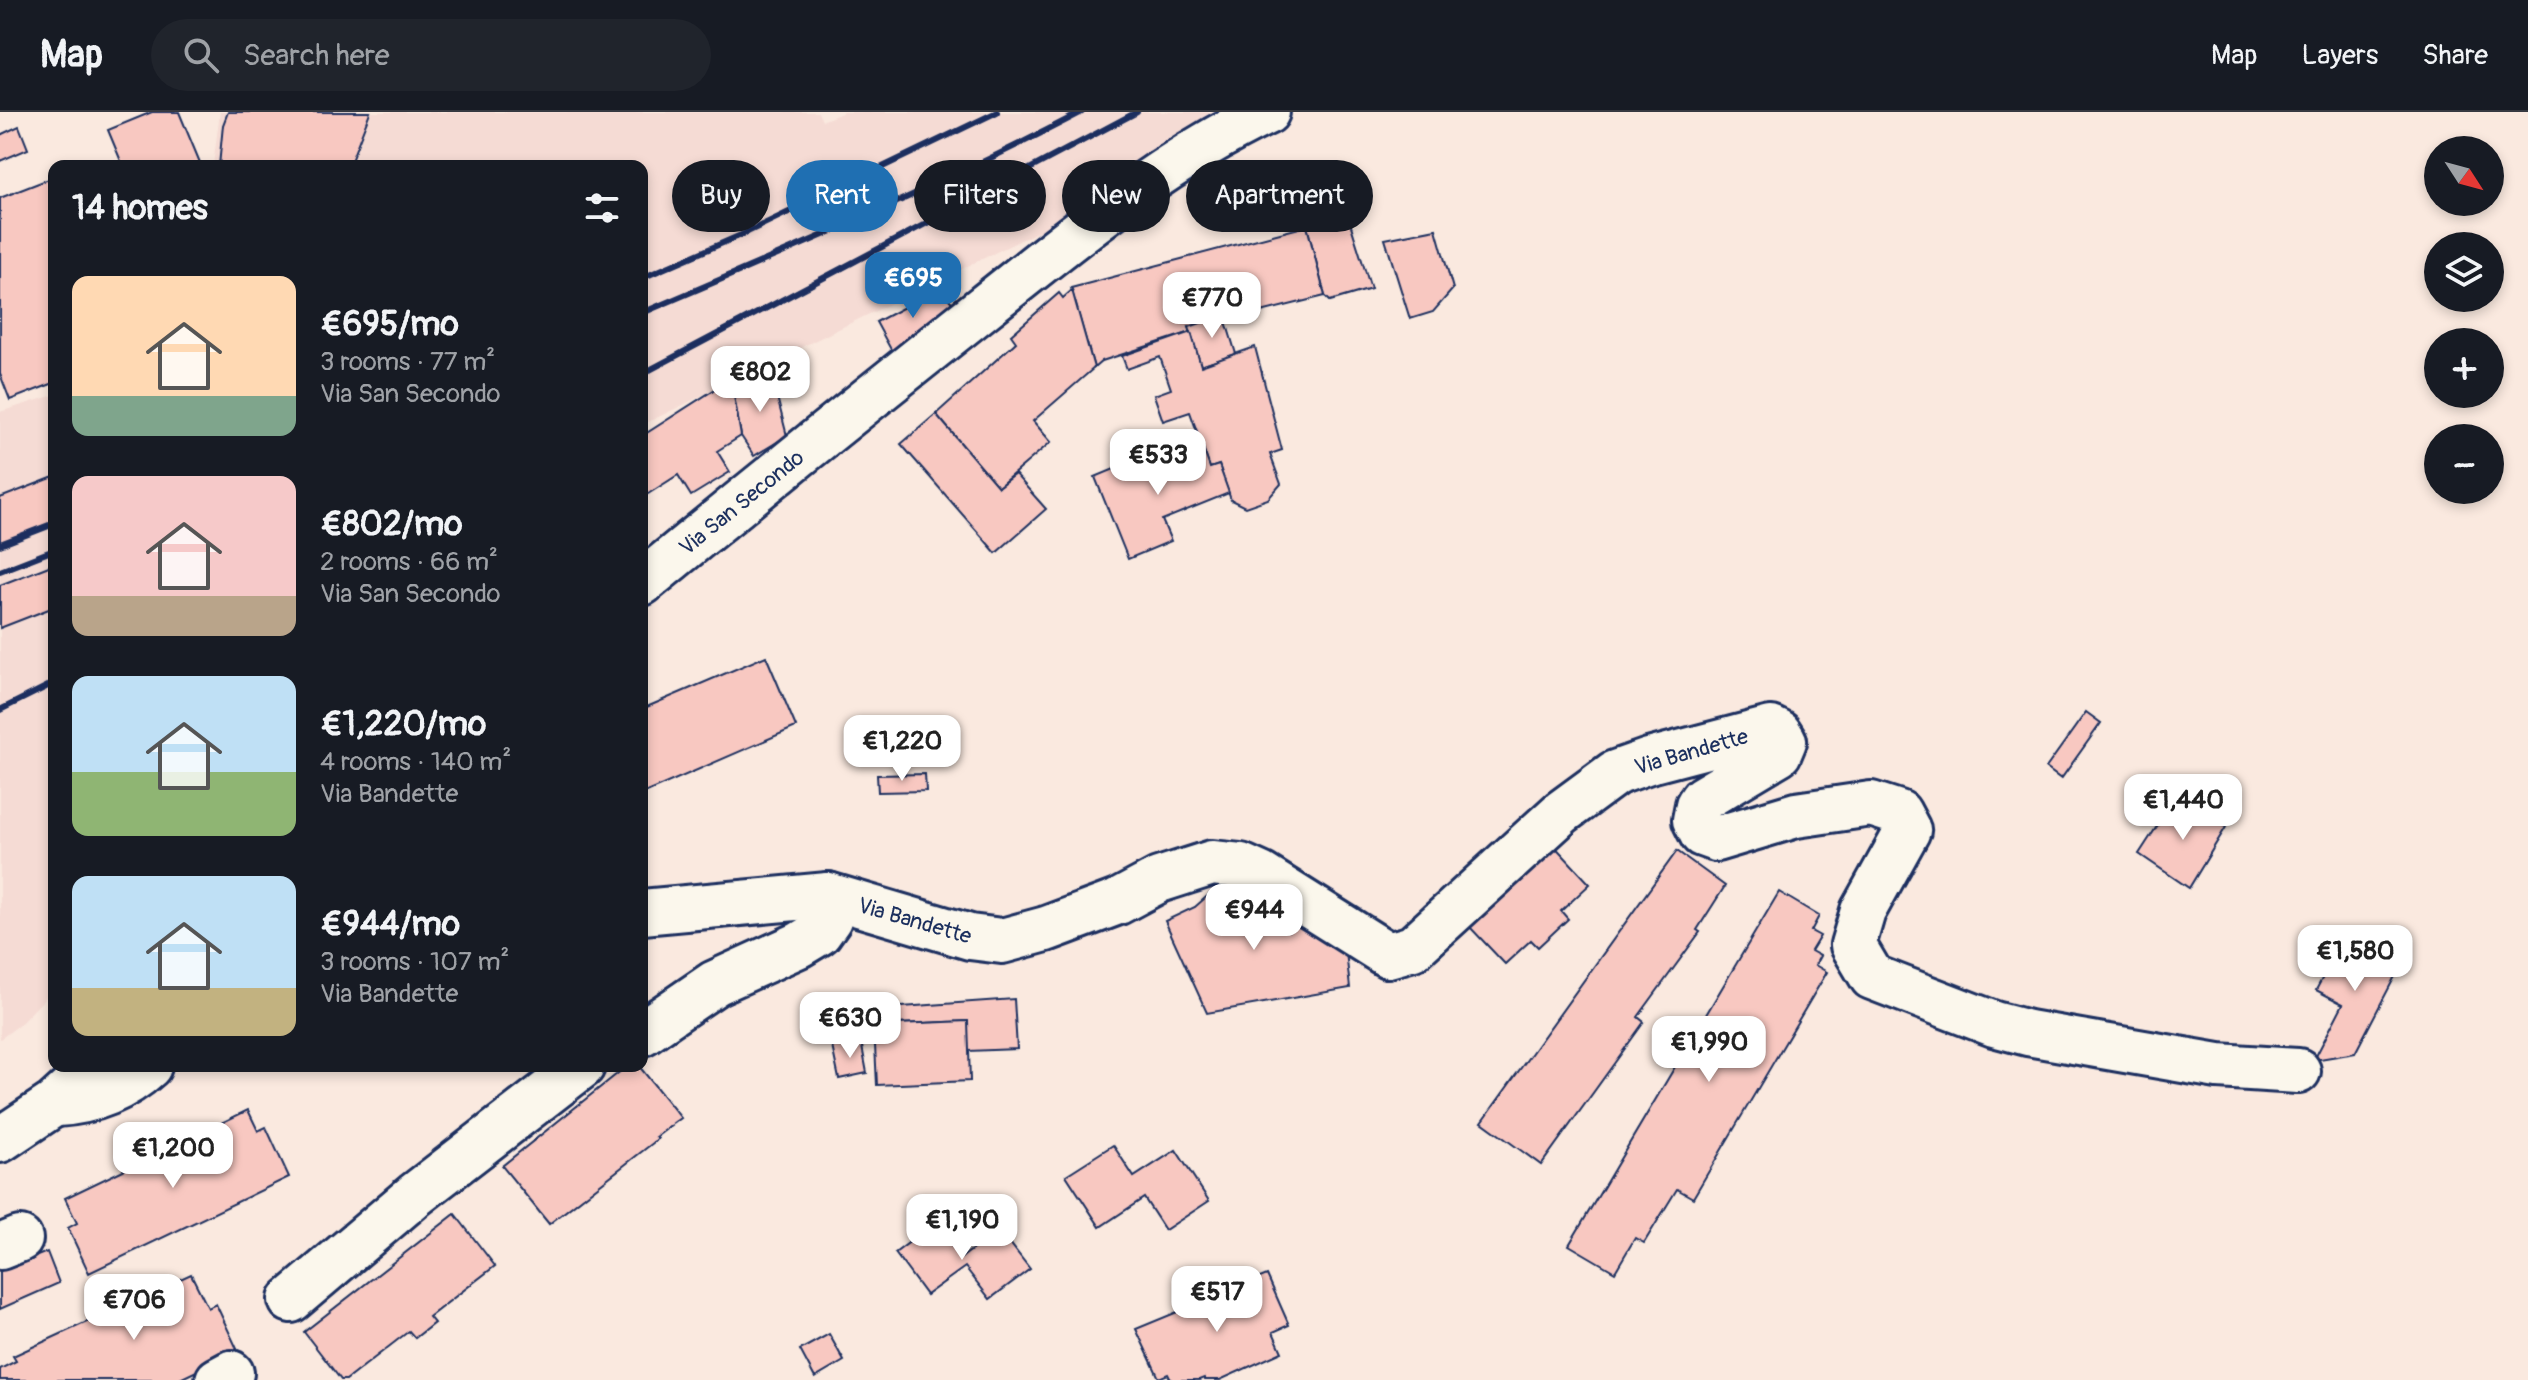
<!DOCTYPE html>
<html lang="en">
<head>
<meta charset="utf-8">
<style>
  body { margin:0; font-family:Pangolin,sans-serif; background:#20242c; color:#f1f3f6; height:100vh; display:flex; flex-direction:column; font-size:30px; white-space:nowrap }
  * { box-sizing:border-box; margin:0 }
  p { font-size:26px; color:#9ea1a6 }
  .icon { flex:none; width:44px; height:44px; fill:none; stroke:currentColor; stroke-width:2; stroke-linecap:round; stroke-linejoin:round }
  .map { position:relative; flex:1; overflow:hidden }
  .panel { position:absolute; left:48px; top:48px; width:600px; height:912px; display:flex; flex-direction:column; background:#171b24; border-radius:16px; box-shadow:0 4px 12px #0003 }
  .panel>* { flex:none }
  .guide { position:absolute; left:672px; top:48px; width:760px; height:72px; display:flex; gap:16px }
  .needle { width:52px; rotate:126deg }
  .fabs { position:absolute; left:2424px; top:24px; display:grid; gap:16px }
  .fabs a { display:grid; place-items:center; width:80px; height:80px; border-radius:50%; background:#171b24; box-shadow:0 4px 12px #0003; font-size:40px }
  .price { position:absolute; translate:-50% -68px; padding:0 18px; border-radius:16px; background:#fff; color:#222; font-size:26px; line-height:52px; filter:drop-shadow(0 2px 4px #0008) }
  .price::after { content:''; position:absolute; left:50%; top:48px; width:24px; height:18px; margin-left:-12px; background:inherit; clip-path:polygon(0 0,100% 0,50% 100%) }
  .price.active { background:#1f6fb2; color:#fff }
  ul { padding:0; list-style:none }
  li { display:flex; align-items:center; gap:24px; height:200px; padding:0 24px }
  li span { display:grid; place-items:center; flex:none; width:224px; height:160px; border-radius:16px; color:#555 }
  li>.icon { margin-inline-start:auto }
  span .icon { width:96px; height:96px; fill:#fffc; stroke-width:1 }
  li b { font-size:34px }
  h2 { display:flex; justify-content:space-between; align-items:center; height:96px; padding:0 24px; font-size:34px }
  .chip { padding:0 28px; border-radius:36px; background:#171b24; box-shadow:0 4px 12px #0003; font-size:28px; line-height:72px }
  .chip.active { background:#1f6fb2; color:#fff }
  header { display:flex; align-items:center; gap:48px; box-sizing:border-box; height:112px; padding:0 40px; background:#171b24; border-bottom:2px solid #363941 }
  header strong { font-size:38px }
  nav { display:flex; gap:44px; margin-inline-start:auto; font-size:28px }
  .search { width:560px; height:72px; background:#20242c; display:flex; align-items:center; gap:20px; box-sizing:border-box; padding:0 28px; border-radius:44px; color:#9ea1a6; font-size:30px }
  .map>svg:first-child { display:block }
  .built { fill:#f5dbd4 }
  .building { fill:#f8c8c1; stroke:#1b2f5e; stroke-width:2 }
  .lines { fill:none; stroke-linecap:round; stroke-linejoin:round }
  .minor-casing { stroke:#1b2f5e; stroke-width:50 }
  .minor { stroke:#fbf7ec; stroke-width:44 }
  .rail { stroke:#1b2f5e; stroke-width:6 }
  .labels { text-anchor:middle; stroke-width:6; stroke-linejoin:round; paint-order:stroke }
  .street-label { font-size:22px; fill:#1b2f5e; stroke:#fbf7ec }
</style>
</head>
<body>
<header>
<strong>Map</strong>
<div class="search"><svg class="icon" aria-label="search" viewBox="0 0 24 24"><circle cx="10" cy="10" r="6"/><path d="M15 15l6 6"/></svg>Search here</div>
<nav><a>Map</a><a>Layers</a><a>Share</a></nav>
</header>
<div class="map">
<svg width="2528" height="1268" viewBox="0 0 2528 1268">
  <rect width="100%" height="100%" fill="#fae9df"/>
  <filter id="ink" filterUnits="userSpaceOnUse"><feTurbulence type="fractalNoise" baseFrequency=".0125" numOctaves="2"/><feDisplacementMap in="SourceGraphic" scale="16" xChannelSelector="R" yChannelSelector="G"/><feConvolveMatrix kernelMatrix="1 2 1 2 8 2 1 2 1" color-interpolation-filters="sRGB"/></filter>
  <g filter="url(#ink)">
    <g class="built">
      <polygon points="220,0 818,0 822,9 844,0 1226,0 1116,61 1066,106 642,313 642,54 213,54"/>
      <polygon points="54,283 54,877 19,913 0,927 0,300"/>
    </g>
    <g class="building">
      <polygon points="152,0 179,0 201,53 123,54 108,18"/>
      <polygon points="228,0 370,0 349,54 219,54 223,13"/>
      <polygon points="19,14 28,37 0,49 0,23"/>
      <polygon points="54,65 54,271 10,288 0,262 0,86"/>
      <polygon points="1347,101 1371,177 1330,189 1325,184 1307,114"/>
      <polygon points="1307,114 1325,184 1225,209 1224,203 1189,215 1191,220 1102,249 1094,256 1071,176"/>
      <polygon points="1436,117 1453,177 1433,200 1410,207 1385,127"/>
      <polygon points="940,176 954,193 895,245 876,210"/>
      <polygon points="1072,178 1094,256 1033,309 1051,330 998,375 936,302 1016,230 1011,223 1059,181 1063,186"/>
      <polygon points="1224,203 1236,242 1201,254 1189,215"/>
      <polygon points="1191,220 1201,254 1255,235 1282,338 1270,342 1281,372 1268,387 1245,395 1231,388 1219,353 1210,356 1190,300 1163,309 1154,283 1171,277 1160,245 1127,257 1122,244"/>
      <polygon points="775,262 786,279 777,285 787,324 754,344 741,324 733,278"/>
      <polygon points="731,267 741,324 717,339 730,360 691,384 678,363 648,382 642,373 642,324"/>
      <polygon points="936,302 998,375 1015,362 1046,397 996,441 901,332"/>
      <polygon points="1202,333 1210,356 1219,353 1229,381 1162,408 1171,429 1128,447 1095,365 1136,348 1142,364 1181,348 1178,342"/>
      <polygon points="54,365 54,409 0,430 0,386"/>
      <polygon points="54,452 54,495 0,516 0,473"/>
      <polygon points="766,544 796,615 642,682 642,597"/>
      <polygon points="2086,600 2101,611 2061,667 2046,656"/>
      <polygon points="925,662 926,679 878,680 877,663"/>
      <polygon points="2176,685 2226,715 2189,776 2139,742"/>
      <polygon points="1548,727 1590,772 1561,799 1568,807 1538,835 1531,828 1505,852 1468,813"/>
      <polygon points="1677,739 1725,774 1697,818 1700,820 1638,905 1644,910 1541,1053 1482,1010"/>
      <polygon points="1231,763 1289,819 1312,805 1345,831 1350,876 1207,901 1165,809 1195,795"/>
      <polygon points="1779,780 1819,804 1811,819 1820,824 1811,839 1820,844 1815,853 1827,860 1693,1086 1677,1077 1644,1131 1635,1126 1615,1160 1569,1133"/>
      <polygon points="2346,822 2402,851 2355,941 2314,948 2343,892 2316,878"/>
      <polygon points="1014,887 1017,937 968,939 968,909 874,913 874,897"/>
      <polygon points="968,909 970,969 877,973 874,913"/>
      <polygon points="861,929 867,961 839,967 832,934"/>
      <polygon points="627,954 639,954 681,1006 656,1025 658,1027 549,1112 502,1054"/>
      <polygon points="248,998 258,1019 266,1015 289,1065 89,1161 68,1116 77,1111 65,1086"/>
      <polygon points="1113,1033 1134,1065 1176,1038 1209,1089 1165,1118 1144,1086 1100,1115 1066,1063"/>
      <polygon points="455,1102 495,1154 429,1205 434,1211 415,1226 409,1219 346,1268 341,1268 304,1220"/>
      <polygon points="935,1111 961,1146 999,1117 1030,1157 990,1187 965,1155 926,1183 895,1141"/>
      <polygon points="47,1140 59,1171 0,1197 0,1159"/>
      <polygon points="191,1162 208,1196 216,1192 238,1239 178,1268 0,1268 0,1257 16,1249 13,1244"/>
      <polygon points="1267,1163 1289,1213 1273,1220 1282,1240 1220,1268 1205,1268 1204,1266 1199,1268 1171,1268 1168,1262 1159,1266 1136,1217"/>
      <polygon points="829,1222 844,1249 815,1266 800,1238"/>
    </g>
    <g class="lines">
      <g class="minor-casing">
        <g id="minor">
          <path d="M 642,471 C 755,378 868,287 983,196 C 1074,124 1162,50 1267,0"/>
          <polyline points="642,800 828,783 970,825 1002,829 1046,817 1118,790 1159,768 1212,751 1241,754 1261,763 1388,843 1413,836 1562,700 1615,661 1649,649 1771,617 1779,621 1784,629 1779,641 1702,687 1698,693 1695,708 1702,722 1716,727 1796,703 1871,692 1899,701 1908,718 1863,799 1853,833 1872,865 1994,912 2028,921 2218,954 2298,959"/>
          <polyline points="642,921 715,871 799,833 819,821 829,807 833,795 828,783"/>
          <path d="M 57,992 C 92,990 123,978 149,954"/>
          <polyline points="0,1028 54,992 96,954"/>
          <polyline points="0,1135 20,1127"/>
          <polyline points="291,1188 415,1083 582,954"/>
          <polyline points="218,1268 231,1261"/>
        </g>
      </g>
      <use href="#minor" class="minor"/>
      <g class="rail">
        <polyline points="642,166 741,123 997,0"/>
        <path d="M 642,201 C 790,138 939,75 1082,0"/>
        <polyline points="642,262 1137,0"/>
        <polyline points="0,433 54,412"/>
        <polyline points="0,459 54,438"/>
        <polyline points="0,598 54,571"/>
      </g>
    </g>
  </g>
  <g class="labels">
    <g class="street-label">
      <text transform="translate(741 390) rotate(-39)" y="8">Via San Secondo</text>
      <text transform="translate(1691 639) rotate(-16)" y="8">Via Bandette</text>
      <text transform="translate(915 808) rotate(16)" y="8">Via Bandette</text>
    </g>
  </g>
</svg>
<div class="fabs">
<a><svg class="needle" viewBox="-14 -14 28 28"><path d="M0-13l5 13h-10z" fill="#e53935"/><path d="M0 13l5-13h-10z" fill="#9ea1a6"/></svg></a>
<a><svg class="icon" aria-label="layers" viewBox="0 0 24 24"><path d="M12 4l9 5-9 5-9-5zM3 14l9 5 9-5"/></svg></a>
<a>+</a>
<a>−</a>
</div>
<b class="price active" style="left:913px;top:208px">€695</b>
<b class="price" style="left:1212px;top:228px">€770</b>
<b class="price" style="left:760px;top:302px">€802</b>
<b class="price" style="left:1158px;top:385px">€533</b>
<b class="price" style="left:902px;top:671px">€1,220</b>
<b class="price" style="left:2183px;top:730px">€1,440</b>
<b class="price" style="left:1254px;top:840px">€944</b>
<b class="price" style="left:2355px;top:881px">€1,580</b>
<b class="price" style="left:850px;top:948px">€630</b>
<b class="price" style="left:1709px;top:972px">€1,990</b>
<b class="price" style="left:173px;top:1078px">€1,200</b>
<b class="price" style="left:962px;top:1150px">€1,190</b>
<b class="price" style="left:1217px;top:1222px">€517</b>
<b class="price" style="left:134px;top:1230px">€706</b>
<div class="guide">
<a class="chip">Buy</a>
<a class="chip active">Rent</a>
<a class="chip">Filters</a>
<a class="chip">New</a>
<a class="chip">Apartment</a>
</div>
<section class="panel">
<h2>14 homes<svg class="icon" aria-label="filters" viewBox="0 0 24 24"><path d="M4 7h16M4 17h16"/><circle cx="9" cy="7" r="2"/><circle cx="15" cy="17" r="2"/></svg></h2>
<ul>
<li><span style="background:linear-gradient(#ffd9b3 75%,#7fa58c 0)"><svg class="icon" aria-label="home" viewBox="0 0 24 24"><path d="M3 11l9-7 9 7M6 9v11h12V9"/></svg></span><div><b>€695/mo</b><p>3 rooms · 77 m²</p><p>Via San Secondo</p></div></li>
<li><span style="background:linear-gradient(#f6c9c9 75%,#b9a48a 0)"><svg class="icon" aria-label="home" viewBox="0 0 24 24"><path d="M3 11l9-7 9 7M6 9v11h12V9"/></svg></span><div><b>€802/mo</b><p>2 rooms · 66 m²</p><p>Via San Secondo</p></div></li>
<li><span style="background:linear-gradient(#bfe0f5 60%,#8fb573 0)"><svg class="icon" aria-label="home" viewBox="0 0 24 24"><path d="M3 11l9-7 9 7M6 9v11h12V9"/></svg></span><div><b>€1,220/mo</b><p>4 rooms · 140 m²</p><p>Via Bandette</p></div></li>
<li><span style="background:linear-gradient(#bfe0f5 70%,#c2b280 0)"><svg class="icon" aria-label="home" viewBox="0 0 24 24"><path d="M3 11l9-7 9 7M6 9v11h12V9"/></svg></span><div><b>€944/mo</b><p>3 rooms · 107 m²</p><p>Via Bandette</p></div></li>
</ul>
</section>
</div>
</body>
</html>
